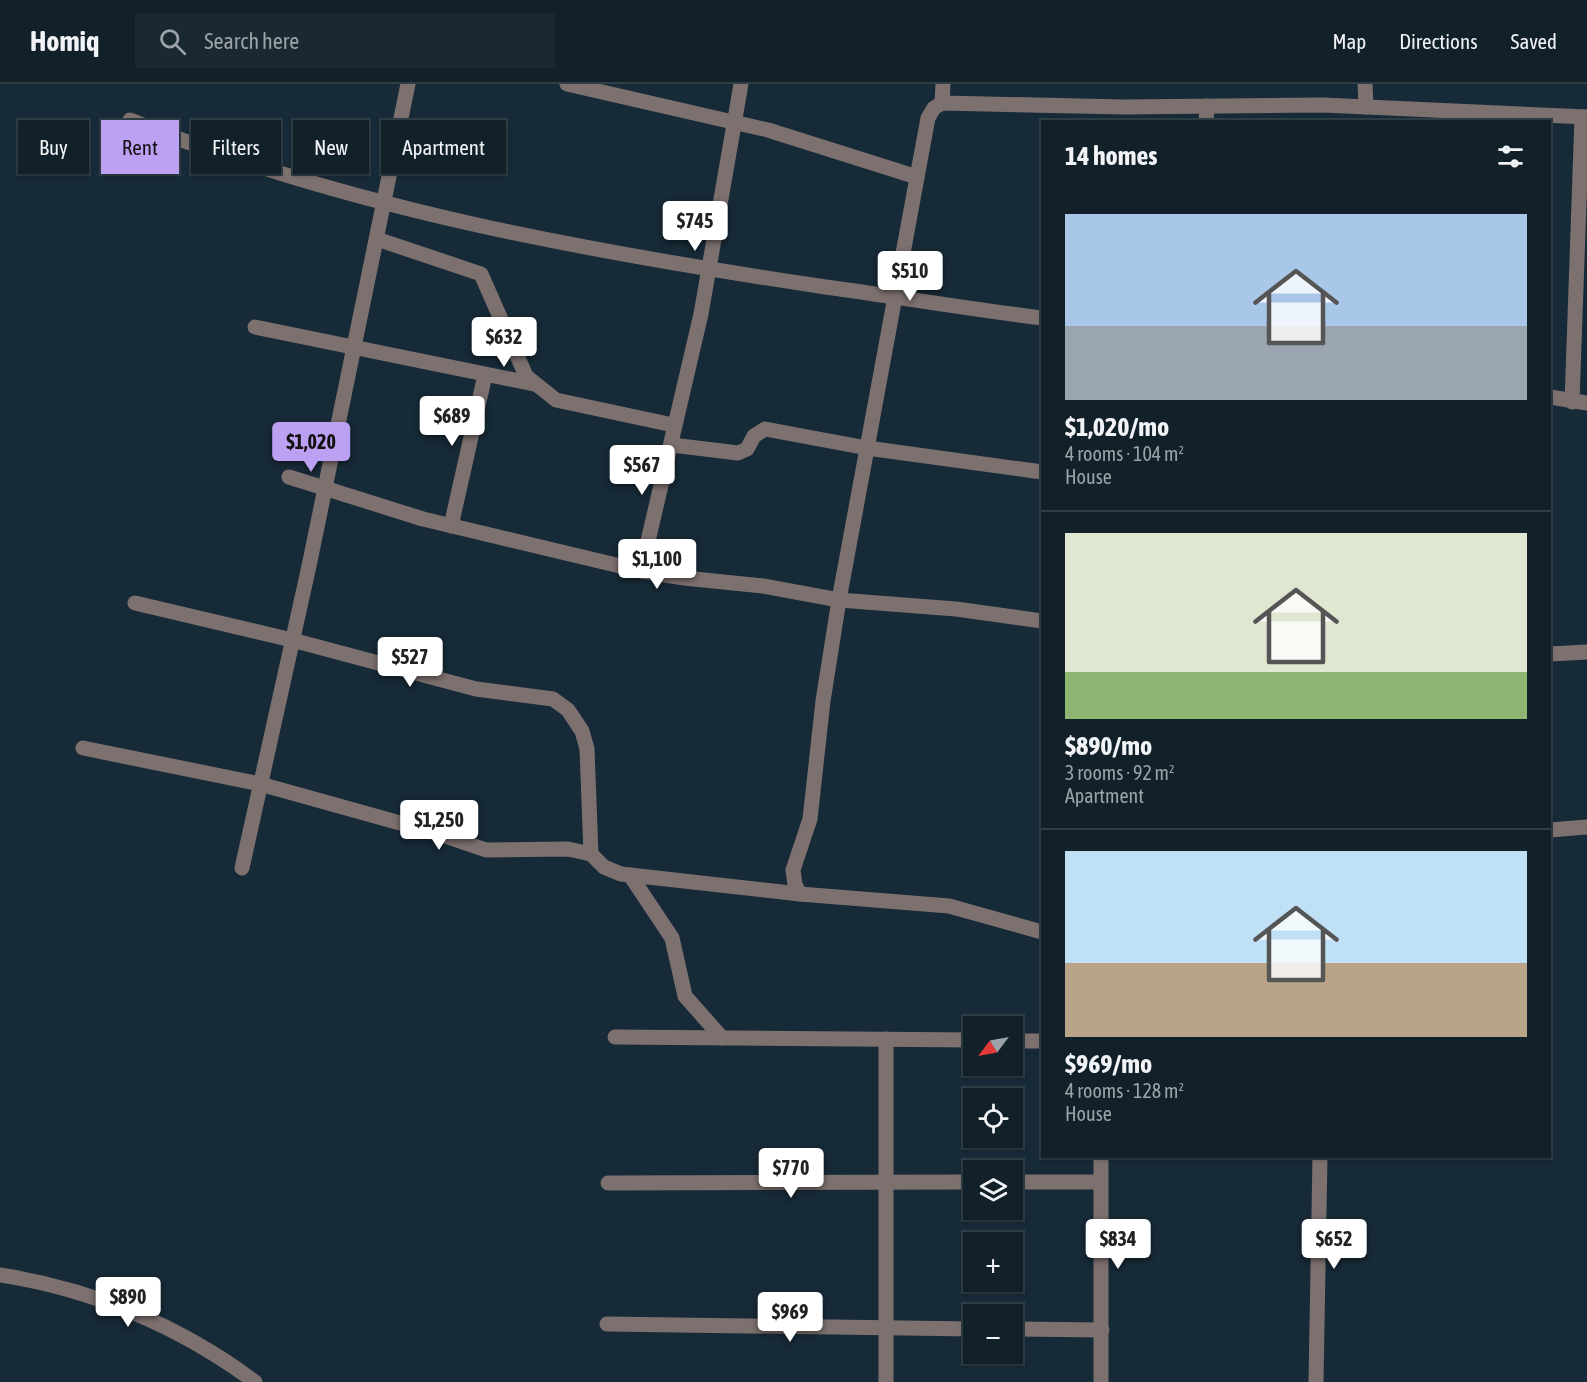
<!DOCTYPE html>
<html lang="en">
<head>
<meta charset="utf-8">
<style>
  body { margin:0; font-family:"Asap Condensed",sans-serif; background:#1a2831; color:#f1f3f6; height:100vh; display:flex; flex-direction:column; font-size:22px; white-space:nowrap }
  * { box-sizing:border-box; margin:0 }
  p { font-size:20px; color:#9ca3a8 }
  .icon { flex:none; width:33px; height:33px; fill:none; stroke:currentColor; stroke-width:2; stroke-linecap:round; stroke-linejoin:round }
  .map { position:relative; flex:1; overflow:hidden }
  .sheet { position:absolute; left:1041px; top:36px; width:510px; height:1038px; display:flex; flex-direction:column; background:#112029; border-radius:0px; box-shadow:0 2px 4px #0004,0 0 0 2px #303e46 }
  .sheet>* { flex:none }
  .hud { position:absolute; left:18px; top:36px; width:570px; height:54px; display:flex; gap:12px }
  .needle { width:39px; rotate:238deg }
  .buttons { position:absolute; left:963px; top:932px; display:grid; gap:12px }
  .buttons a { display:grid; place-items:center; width:60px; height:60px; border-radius:0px; background:#112029; box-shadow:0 2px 4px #0004,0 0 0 2px #303e46; font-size:30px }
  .price { position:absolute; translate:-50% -51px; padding:0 14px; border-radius:6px; background:#fff; color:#222; font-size:20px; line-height:39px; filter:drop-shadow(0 2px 3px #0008) }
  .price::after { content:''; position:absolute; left:50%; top:36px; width:18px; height:14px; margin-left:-9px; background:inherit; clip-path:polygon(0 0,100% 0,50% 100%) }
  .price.current { background:#bca0f2; color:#111 }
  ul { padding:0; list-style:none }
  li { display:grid; align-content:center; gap:12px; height:318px; padding:0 24px }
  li+li { border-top:2px solid #303e46 }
  li span { display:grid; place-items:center; height:186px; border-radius:0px; color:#555 }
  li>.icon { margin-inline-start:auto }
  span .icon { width:108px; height:108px; fill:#fffc; stroke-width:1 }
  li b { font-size:26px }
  h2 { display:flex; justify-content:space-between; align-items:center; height:72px; padding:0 24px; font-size:26px }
  .tag { padding:0 21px; border-radius:0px; background:#112029; box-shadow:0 2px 4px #0004,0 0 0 2px #303e46; font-size:21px; line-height:54px }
  .tag.current { background:#bca0f2; color:#111 }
  header { display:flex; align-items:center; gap:36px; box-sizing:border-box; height:84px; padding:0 30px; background:#112029; border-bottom:2px solid #303e46 }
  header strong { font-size:28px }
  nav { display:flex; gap:33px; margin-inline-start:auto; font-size:21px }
  .search { width:420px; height:54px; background:#1a2831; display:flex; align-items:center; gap:15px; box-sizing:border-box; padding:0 21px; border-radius:0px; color:#9ca3a8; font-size:22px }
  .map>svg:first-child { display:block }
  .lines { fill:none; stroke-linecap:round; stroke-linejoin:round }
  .minor { stroke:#7d716f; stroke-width:15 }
</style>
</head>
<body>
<header>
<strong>Homiq</strong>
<div class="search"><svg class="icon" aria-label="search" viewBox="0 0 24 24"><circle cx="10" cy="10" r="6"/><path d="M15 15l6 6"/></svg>Search here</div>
<nav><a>Map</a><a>Directions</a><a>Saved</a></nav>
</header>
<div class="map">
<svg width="1587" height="1298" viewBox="0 0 1587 1298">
  <rect width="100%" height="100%" fill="#172a37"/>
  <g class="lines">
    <g class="minor">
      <polyline points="567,0 768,46 917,93"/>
      <polyline points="1365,0 1366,23"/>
      <polyline points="942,19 943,0"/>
      <path d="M 130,36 C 350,125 585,167 819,202 C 893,212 968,225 1042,234"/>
      <polyline points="1206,38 1207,22"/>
      <polyline points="377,155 481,190 526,292 556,316 673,341"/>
      <polyline points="255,243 534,300"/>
      <polyline points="1550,313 1587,319"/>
      <polyline points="1572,318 1582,33"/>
      <polyline points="672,361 738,369 747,365 754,352 765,345 867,364 1042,388"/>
      <polyline points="289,393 423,435 641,487 684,494 763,502 839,516 956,525 1042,537"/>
      <polyline points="451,442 485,291"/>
      <polyline points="641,487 701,230 741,0"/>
      <polyline points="135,519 292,556 476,605 553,615 568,626 582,647 587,665 591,770"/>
      <polyline points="1550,570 1587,568"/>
      <polyline points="83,664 260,700 436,749 486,766 568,765 591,770 604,783 621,790 800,810"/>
      <polyline points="1550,746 1587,743"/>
      <polyline points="242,784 309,482 408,0"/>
      <polyline points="630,791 672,854 685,912 722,954"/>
      <polyline points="1042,848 949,822 800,810 795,801 793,786 810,735 823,617 839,516 928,34 934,24 942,19 1124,23 1323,21 1587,33"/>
      <polyline points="615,953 974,956"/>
      <polyline points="1012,957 1042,957"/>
      <polyline points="1012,1098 1100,1098"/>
      <polyline points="608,1099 974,1098"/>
      <path d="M 0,1191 C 92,1205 180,1242 255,1298"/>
      <polyline points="607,1240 974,1245"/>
      <polyline points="1012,1245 1102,1246"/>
      <polyline points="886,1298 886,955"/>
      <polyline points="1101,1298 1101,1072"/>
      <polyline points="1316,1298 1320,1072"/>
    </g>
  </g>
</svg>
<div class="buttons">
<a><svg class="needle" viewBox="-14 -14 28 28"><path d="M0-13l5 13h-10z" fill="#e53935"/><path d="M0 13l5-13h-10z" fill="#9ca3a8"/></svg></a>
<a><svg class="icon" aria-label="locate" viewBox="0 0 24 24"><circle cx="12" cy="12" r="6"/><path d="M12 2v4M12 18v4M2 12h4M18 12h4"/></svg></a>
<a><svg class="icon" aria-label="layers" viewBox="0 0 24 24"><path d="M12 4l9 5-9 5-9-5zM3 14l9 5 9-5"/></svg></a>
<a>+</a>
<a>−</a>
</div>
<b class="price" style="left:695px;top:168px">$745</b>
<b class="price" style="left:910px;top:218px">$510</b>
<b class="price" style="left:504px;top:284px">$632</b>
<b class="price" style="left:452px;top:363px">$689</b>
<b class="price current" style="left:311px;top:389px">$1,020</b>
<b class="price" style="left:642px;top:412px">$567</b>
<b class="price" style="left:657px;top:506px">$1,100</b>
<b class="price" style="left:410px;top:604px">$527</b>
<b class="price" style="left:439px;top:767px">$1,250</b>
<b class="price" style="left:791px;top:1115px">$770</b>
<b class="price" style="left:1118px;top:1186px">$834</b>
<b class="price" style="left:1334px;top:1186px">$652</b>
<b class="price" style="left:128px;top:1244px">$890</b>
<b class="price" style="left:790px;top:1259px">$969</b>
<div class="hud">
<a class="tag">Buy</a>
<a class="tag current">Rent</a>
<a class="tag">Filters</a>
<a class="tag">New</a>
<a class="tag">Apartment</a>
</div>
<section class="sheet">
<h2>14 homes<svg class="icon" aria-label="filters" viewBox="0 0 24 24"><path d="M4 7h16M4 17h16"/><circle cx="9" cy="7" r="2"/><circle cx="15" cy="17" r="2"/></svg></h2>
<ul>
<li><span style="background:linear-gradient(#a9c7e8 60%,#9aa5b1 0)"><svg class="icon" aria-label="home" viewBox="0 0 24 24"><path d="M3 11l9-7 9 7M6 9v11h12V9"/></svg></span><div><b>$1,020/mo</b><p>4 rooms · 104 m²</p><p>House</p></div></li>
<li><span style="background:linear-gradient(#dfe7d0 75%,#8fb573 0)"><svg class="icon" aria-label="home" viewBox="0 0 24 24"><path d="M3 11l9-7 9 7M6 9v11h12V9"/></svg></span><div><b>$890/mo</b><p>3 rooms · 92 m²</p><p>Apartment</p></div></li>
<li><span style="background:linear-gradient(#bfe0f5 60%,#b9a48a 0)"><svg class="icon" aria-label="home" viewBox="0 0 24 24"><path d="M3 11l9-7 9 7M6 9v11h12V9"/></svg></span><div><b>$969/mo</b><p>4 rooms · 128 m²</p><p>House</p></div></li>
</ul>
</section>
</div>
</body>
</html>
